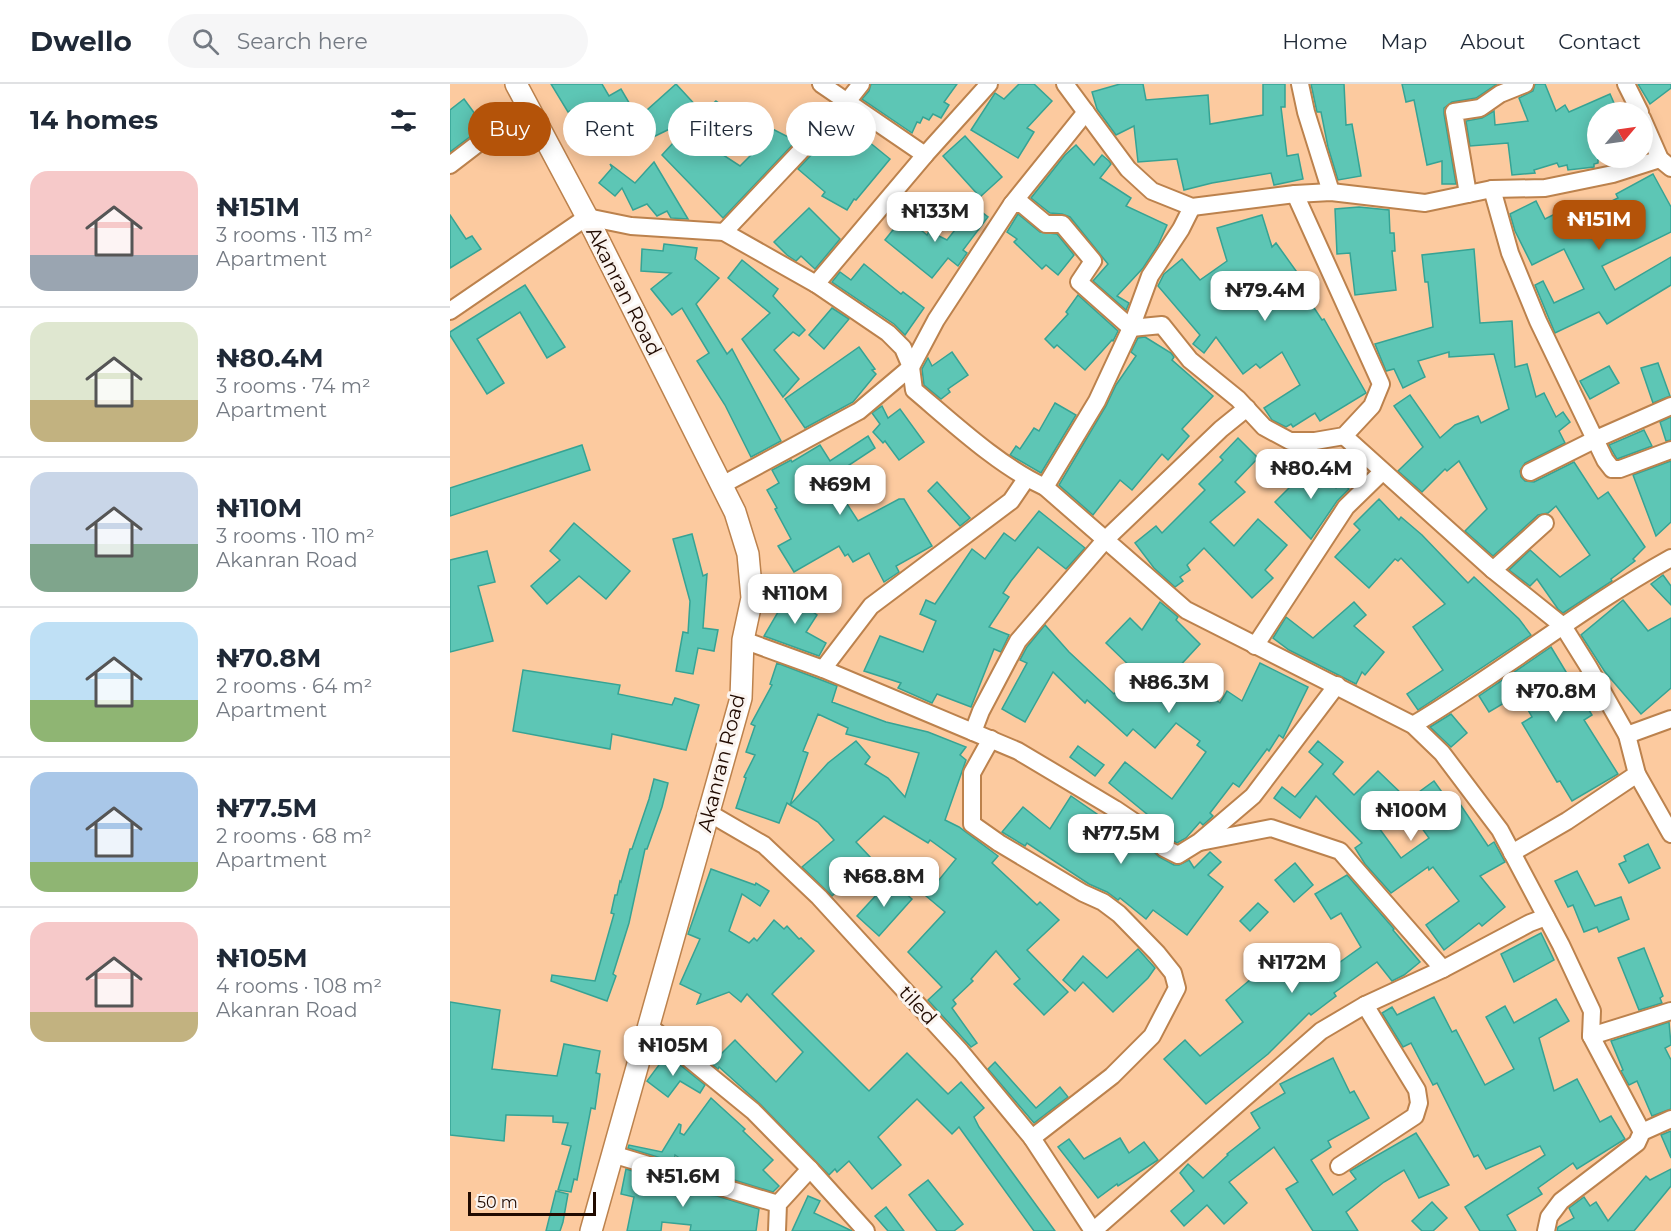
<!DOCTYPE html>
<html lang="en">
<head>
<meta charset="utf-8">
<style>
  body { margin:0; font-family:Montserrat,sans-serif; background:#f6f6f7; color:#1f2937; height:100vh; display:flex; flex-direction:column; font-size:22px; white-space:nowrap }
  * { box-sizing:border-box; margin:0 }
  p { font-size:20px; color:#747a83 }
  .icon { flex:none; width:33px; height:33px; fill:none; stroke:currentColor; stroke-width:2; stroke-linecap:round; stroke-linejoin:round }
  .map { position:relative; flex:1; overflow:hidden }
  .sheet { display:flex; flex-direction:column; background:#fff; width:450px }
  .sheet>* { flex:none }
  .top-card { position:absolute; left:18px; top:18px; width:570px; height:54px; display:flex; gap:12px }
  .needle { width:39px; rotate:61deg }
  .fabs { position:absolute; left:1137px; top:18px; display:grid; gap:12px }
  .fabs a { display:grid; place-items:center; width:66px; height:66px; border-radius:50%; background:#fff; box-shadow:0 3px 15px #0003; font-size:30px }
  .scale { position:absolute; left:18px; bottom:15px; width:128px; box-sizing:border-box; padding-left:6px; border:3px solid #200a00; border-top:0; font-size:16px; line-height:21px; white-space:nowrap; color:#200a00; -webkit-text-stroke:4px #fbf4ef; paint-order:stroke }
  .price { position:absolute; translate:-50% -51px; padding:0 14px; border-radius:12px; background:#fff; color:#222; font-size:20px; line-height:39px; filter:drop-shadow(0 2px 3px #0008) }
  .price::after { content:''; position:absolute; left:50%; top:36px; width:18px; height:14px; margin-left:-9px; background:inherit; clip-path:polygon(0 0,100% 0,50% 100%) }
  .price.on { background:#b45309; color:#fff }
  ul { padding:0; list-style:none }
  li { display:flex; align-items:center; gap:18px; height:150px; padding:0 30px }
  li+li { border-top:2px solid #e0e1e3 }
  li span { display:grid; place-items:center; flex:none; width:168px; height:120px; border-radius:18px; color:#555 }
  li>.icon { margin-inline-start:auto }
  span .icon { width:72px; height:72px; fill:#fffc; stroke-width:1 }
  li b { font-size:26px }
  h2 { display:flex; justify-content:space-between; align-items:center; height:72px; padding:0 30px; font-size:26px }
  .pill { padding:0 21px; border-radius:27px; background:#fff; box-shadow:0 3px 15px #0003; font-size:21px; line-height:54px }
  .pill.on { background:#b45309; color:#fff }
  header { display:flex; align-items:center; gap:36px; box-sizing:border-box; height:84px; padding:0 30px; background:#fff; border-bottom:2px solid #e0e1e3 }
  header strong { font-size:28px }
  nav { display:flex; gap:33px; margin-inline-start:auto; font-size:21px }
  .search { width:420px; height:54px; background:#f6f6f7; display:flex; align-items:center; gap:15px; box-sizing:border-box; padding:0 21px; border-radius:33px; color:#747a83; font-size:22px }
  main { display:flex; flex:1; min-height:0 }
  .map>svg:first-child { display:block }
  .building { fill:#5dc6b5; stroke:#36a394; stroke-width:1.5 }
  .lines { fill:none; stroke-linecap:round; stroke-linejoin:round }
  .minor-casing { stroke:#bc824d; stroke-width:20 }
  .major-casing { stroke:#bc824d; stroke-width:24 }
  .minor { stroke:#fff; stroke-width:16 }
  .major { stroke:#fff; stroke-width:21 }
  .labels { text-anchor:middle; stroke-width:6; stroke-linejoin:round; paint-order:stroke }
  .street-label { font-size:20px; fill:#200a00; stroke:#fbf4ef }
</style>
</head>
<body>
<header>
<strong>Dwello</strong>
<div class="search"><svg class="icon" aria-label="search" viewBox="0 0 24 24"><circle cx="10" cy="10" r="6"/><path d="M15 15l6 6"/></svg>Search here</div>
<nav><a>Home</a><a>Map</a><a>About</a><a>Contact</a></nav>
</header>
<main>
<section class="sheet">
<h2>14 homes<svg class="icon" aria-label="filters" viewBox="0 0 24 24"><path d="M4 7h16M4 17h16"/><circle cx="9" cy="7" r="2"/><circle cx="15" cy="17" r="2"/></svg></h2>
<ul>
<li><span style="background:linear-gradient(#f6c9c9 70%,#9aa5b1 0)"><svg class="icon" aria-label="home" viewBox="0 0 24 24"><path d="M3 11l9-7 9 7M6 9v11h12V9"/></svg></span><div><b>₦151M</b><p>3 rooms · 113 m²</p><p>Apartment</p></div></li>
<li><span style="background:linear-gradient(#dfe7d0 65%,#c2b280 0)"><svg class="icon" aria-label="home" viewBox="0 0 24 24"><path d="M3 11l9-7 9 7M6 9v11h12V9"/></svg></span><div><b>₦80.4M</b><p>3 rooms · 74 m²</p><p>Apartment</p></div></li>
<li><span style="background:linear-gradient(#c9d6e8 60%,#7fa58c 0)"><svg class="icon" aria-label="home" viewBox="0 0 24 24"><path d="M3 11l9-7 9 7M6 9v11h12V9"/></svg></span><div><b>₦110M</b><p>3 rooms · 110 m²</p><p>Akanran Road</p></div></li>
<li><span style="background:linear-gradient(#bfe0f5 65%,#8fb573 0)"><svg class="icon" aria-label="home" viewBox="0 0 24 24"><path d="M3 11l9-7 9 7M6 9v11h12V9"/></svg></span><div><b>₦70.8M</b><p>2 rooms · 64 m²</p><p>Apartment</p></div></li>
<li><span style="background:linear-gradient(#a9c7e8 75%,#8fb573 0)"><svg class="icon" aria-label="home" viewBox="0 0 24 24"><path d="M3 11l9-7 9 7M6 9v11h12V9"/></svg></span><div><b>₦77.5M</b><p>2 rooms · 68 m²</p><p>Apartment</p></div></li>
<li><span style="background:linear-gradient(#f6c9c9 75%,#c2b280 0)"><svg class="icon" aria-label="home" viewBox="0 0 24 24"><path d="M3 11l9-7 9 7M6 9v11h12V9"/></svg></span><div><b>₦105M</b><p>4 rooms · 108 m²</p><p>Akanran Road</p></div></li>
</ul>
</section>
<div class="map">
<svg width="1221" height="1147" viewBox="0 0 1221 1147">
  <rect width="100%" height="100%" fill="#fcca9f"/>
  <g class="building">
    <polygon points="101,0 152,0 159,12 171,5 188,34 226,0 249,25 236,37 197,56 190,47 145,65 139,48 134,41 132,42 124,25 118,28"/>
    <polygon points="421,0 507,0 494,18 499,21 491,34 483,30 479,36 473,33 470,39 467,38 462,49 412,15 419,7"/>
    <polygon points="569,0 584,0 602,17 577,44 584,48 568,74 521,46 545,9 554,15"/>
    <polygon points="670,0 693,0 696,16 758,11 760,40 813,31 813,0 835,0 835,23 831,23 837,72 848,70 853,95 824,101 821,89 762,99 734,106 727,75 688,78 684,42 666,51 647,25 642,8"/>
    <polygon points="861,0 894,0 896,41 902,40 911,92 888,96 878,63 871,28 867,28"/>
    <polygon points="952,0 1047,0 1026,14 1002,18 994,24 994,30 1006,100 992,100 992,77 977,81 964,16 956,18"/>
    <polygon points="1085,0 1095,0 1106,27 1115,21 1119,28 1160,10 1168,28 1148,28 1148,79 1144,80 1144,83 1118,86 1117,81 1109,83 1107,79 1084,86 1085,89 1062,91 1058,59 1020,62 1016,37 1032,34 1044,27 1045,41 1078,37 1069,14 1083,7"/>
    <polygon points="1188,0 1221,0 1221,4 1200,20"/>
    <polygon points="14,15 34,42 0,68 0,26"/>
    <polygon points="266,17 304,44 309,38 346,57 273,134 212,71 235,46 290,82 308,64 256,26"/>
    <polygon points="384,47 409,69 419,58 440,75 406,116 404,115 397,126 372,112 375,108 348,85"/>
    <polygon points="515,52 552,93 530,113 493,72"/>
    <polygon points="626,61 644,81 652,71 659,77 661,80 650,94 681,114 676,122 717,141 708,161 693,184 667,212 679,219 676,226 643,197 658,180 620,133 612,130 600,129 581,114 615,71"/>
    <polygon points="204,78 238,135 221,134 217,127 207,132 197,120 183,126 172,104 165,112 149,99 162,84 160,80 185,99"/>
    <polygon points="1203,90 1221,123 1221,148 1152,182 1165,206 1221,173 1221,201 1157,240 1149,228 1105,249 1085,201 1093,197 1104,219 1134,205 1114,165 1082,181 1065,147 1060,130 1086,117 1095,135 1121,122 1127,134 1168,114 1166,110"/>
    <polygon points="524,122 538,133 513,166 517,169 508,182 498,174 482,194 435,156 454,132 477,151 479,147 497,156"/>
    <polygon points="909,123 939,126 940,149 944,149 945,167 942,167 946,206 905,211 900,169 887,170 885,125"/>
    <polygon points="359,124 390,155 365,185 351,172 346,177 337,171 324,158"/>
    <polygon points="568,130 590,148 607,150 624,171 608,191 596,181 592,185 564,158 567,155 557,148"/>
    <polygon points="0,131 16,155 22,152 31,165 0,184"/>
    <polygon points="812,131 822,163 826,159 854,198 849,201 872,236 874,235 916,309 870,337 865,329 843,343 841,340 836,343 822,336 814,324 850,301 832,268 810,284 806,280 793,290 766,253 754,269 743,260 750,251 708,202 714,190 732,175 750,196 777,177 767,144"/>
    <polygon points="214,160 247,164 245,175 269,194 246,220 277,270 282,265 331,357 301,373 275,321 247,277 259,269 232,224 222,231 201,205 221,189 191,187 192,165 213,167"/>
    <polygon points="1024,165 1030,239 1062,237 1065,283 1077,280 1086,313 1094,309 1106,333 1113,328 1120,338 1109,347 1115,359 1075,379 1070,387 1071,393 1075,397 1084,398 1124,378 1148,415 1158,408 1195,463 1183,475 1185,477 1161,495 1162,497 1113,529 1108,525 1087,495 1080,502 1059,486 1080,466 1110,493 1140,471 1106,422 1098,429 1088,431 1043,472 1015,447 1037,425 1009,377 997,387 995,385 972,408 948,387 973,363 944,322 960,311 990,354 1005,341 1028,332 1031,339 1059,325 1044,270 999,273 999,268 968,277 975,293 953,304 944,285 936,287 925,260 983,243 978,198 975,198 972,171"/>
    <polygon points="292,176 328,205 323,212 355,246 349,252 343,248 324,266 349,295 333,313 292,255 320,229 278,194"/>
    <polygon points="414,180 451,210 453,208 474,224 455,251 444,240 382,198 390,188 401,196"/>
    <polygon points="75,201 115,263 97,274 70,228 27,255 54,299 37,310 0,251 0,248"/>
    <polygon points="628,211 668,247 663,257 662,256 635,286 607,261 604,264 595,255 618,230 616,228"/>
    <polygon points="382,224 399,235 374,265 359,251"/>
    <polygon points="695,253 721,269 724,273 722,276 763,312 732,345 739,352 718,376 712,370 682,406 670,396 643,431 609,401 656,322 666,301 686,272 681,268 688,254"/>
    <polygon points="409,263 425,285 422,286 426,290 403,318 355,344 335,315"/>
    <polygon points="502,268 518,291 498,305 500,308 491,315 474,301 472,285 478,274 482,282"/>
    <polygon points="1208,279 1220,312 1203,319 1191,284"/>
    <polygon points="1159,282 1169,299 1140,315 1130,297"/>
    <polygon points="605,319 626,331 591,389 560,371 566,362 570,365 584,344 589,347"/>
    <polygon points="432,322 438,334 450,325 474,358 449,376 435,357 433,359 423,348 430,340 422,329"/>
    <polygon points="1221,333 1221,356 1216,357 1210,338"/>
    <polygon points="1194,346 1202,362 1167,375 1159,361"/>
    <polygon points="418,352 425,364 387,389 390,394 383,398 408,437 449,415 454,415 482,462 446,482 449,488 434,498 419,469 403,478 398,470 395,472 389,462 344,488 328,462 341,455 325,425 327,424 317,406 329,399 322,386 341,376 342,378 370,361 380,377"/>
    <polygon points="788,354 808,374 785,398 795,408 760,438 784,462 808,435 837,461 815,486 823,494 802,514 754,464 737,481 740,486 730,493 733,497 725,503 704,484 685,459 706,442 712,449 755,406 749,400 773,376 770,373"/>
    <polygon points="132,361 140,386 0,432 0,404"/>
    <polygon points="1221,377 1221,438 1206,452 1183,391"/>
    <polygon points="862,381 886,404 891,398 899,405 887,417 861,455 825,418"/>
    <polygon points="487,398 520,434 510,442 478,407"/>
    <polygon points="929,415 949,436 951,433 972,451 1018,499 1024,493 1069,535 1081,551 968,626 957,610 993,586 963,543 995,520 951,474 948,477 945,475 919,504 885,473 910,446 904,440"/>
    <polygon points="589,427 635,464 616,485 588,463 561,497 553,509 559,513 539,543 559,551 551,568 544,565 521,623 487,610 482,619 448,604 451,599 414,587 430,552 473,568 486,537 470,530 476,516 485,520 522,465 535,475 554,449 565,457"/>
    <polygon points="124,439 180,487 156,515 129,492 97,520 81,502 110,476 100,467"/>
    <polygon points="242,450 253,492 257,490 253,544 268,546 264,567 248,564 243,590 226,587 233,548 238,549 240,517 223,455"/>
    <polygon points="37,467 45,498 28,502 43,557 0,568 0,476"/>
    <polygon points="1213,491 1221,502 1221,521 1201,500"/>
    <polygon points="342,504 360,516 356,523 367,531 356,548 376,559 369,572 314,552"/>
    <polygon points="1173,516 1198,547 1221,534 1221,604 1191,630 1155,588 1131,551"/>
    <polygon points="710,518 728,533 726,536 750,560 726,586 770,619 777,607 792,617 810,579 858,603 833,654 829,651 819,667 817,665 789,703 783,699 760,729 763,732 753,741 750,738 736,754 727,759 720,755 708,742 709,740 659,699 675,678 722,715 756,668 747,661 750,657 726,639 705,664 683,645 677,652 637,616 635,619 603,588 575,638 552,625 577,579 570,576 577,563 595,541 619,568 664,610 685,587 656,559 680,534 692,546"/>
    <polygon points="904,518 916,531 904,542 934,568 915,591 912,588 906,600 839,566 823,554 836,533 863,554"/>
    <polygon points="1101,563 1142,631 1134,636 1168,690 1122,717 1110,697 1107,698 1072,639 1082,633 1069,610 1039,628 1029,612"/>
    <polygon points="327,579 387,602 382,618 436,638 478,648 516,663 510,671 516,676 495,736 509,743 548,772 542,779 587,821 590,818 609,836 577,866 618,908 594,931 564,900 570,895 546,867 521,895 523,897 503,916 506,920 502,924 527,959 521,963 478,916 492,903 458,868 495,828 476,812 506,775 480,756 478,759 434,732 406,758 421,774 382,812 352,783 384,756 368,738 340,721 378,679 406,657 420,673 415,680 438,694 455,713 469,669 396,650 398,644 368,630 353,667 358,669 340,721 337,719 329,739 286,724 296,694 294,693 305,671 296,668 305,642 301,640 322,601 320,600"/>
    <polygon points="73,586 170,601 168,610 222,621 225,614 249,621 236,666 162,650 160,665 63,647"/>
    <polygon points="1001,630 1017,649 1001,663 980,643"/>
    <polygon points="868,657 893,678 883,690 904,711 928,687 954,712 926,740 951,774 979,754 954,719 984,697 999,718 1006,714 1038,762 1044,758 1055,778 1030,792 1055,823 1032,842 1029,839 994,866 976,841 1009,817 983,783 979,786 978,783 941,809 915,780 905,764 912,759 866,712 850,734 824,714 832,703 845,713 873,680 859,668"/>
    <polygon points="628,662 654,681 645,692 620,673"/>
    <polygon points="204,695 218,699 212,723 197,765 195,765 179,839 163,890 166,892 157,917 101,897 102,891 145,897 164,830 161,829 165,811 167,811 170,797 171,798 180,765 182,765 199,715"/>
    <polygon points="621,712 657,737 649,748 670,765 682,752 692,760 694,758 709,773 724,781 729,781 739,776 744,784 760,768 771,778 758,791 773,803 737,851 703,826 696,835 670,814 668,816 657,808 639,800 577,759 575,762 552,748 573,723 600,745"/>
    <polygon points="1198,760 1210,784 1179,799 1169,780 1176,777 1174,772"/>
    <polygon points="845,779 863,801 844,818 825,796"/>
    <polygon points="261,785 305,801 306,799 319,807 310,822 292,810 279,847 299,859 304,854 307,857 324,836 334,845 337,842 349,855 351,854 364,867 322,910 419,1007 457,969 498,1010 511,998 534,1024 524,1033 529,1043 605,1147 584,1147 509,1043 502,1050 467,1015 428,1053 451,1081 422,1105 399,1077 387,1088 385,1085 379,1091 310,1020 269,983 268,985 231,955 234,949 266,975 285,956 326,998 353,968 297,910 291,918 279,908 247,920 251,910 230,900 250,855 238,850"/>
    <polygon points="1127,787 1145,822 1171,813 1179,835 1149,848 1147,843 1134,848 1123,821 1118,823 1105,797"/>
    <polygon points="897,791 944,845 943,846 970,878 954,891 942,897 927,878 884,909 886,912 861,931 859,929 818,970 756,1020 714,975 735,956 750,972 793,938 776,916 813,885 840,865 848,877 854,872 869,893 911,863 891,829 881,835 865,810"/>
    <polygon points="440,796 462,815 429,852 407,832"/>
    <polygon points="808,819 818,828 800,847 790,837"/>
    <polygon points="1091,849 1104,876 1064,898 1051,870"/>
    <polygon points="1194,864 1213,912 1210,914 1212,919 1189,926 1168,874"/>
    <polygon points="688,865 705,884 698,894 663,928 633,898 625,907 613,896 633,872 657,894"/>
    <polygon points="984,913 1002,948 1006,946 1035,1001 1064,985 1036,933 1055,922 1064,939 1106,915 1119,937 1089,954 1104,1007 1127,995 1150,1038 1161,1032 1175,1055 1127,1085 1123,1079 1088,1104 1092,1110 1057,1131 1066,1147 1030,1147 1015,1123 1095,1071 1090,1062 1036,1085 1028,1071 1024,1073 987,999 983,1001 961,959 953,963 932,929 942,923 947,931"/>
    <polygon points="0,918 50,926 42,985 107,992 114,960 150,967 146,989 150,990 145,1025 141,1024 127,1096 124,1095 121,1108 108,1106 121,1062 112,1060 118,1039 103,1038 103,1032 56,1031 54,1057 0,1051"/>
    <polygon points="1219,938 1221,961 1215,964 1221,976 1221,1025 1202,1032 1187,997 1179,1001 1171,987 1173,986 1161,957"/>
    <polygon points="212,968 215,969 255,1001 250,1009 230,997 218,1013 197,997 209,981"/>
    <polygon points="883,974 900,1009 904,1007 919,1034 878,1057 881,1063 861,1076 883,1111 906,1095 900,1087 966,1049 999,1101 969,1114 954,1086 934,1098 896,1128 908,1147 863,1147 836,1105 848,1098 824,1063 779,1098 797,1119 774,1140 757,1121 734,1142 721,1127 744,1107 730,1089 738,1080 753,1094 778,1071 777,1070 810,1044 801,1029 835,1009 830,1000"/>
    <polygon points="545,978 586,1024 610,1003 618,1013 584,1039 538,985"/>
    <polygon points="261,1014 295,1045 293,1047 323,1076 313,1086 329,1102 323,1108 281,1095 260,1075 253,1086 244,1084 225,1071 224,1078 178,1064 179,1061 212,1068 229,1040 231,1041 230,1049 234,1051"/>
    <polygon points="1221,1047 1221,1074 1211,1051"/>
    <polygon points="670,1054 679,1069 694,1058 708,1076 668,1102 667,1100 648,1114 608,1063 619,1055 634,1075"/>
    <polygon points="176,1085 219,1098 217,1107 267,1112 309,1125 306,1147 240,1147 241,1141 212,1138 211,1147 177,1147 184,1113 171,1110"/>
    <polygon points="1221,1085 1221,1102 1184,1147 1107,1147 1108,1143 1124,1134 1119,1124 1134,1113 1140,1122 1146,1118 1158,1137 1196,1092 1200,1096"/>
    <polygon points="478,1096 513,1140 504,1147 487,1147 459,1111"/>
    <polygon points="106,1107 118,1110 113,1138 110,1147 96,1147"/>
    <polygon points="358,1112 370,1117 364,1129 402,1147 342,1147"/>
    <polygon points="982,1118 997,1134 983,1147 972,1147 962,1137"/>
    <polygon points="436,1123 454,1147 438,1147 425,1132"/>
  </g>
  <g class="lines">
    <g class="minor-casing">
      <g id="minor">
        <polyline points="371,0 475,71"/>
        <polyline points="615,0 678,85 702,107 742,123 845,110 881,108 975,119 1042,105 1095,104 1163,90 1210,75"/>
        <polyline points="850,0 856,28 881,108"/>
        <polyline points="1176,0 1190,28"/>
        <polyline points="1192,34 1210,75 1221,84"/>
        <polyline points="0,81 77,22"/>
        <polyline points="1042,105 1060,169 1088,237 1155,376 1162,385 1170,385 1221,366"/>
        <polyline points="1018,110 1004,28 1030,24 1050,10 1075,0"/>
        <polyline points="562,120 572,120 596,140 612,140 643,177 629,198 681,244 712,241 740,276 788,315 814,343 840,357 865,357 894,352 922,322 931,300 845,110"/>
        <polyline points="274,148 396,19 411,0"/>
        <polyline points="366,200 475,71 539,0"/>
        <path d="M 0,227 L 137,133 L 181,142 L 274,148 L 366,200 L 438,249 L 453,264 L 461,283 L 464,306 C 502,338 550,383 595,403 L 736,526 L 963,641 L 992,669 L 1050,746 L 1111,861 L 1142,927 L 1141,952 L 1192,1048"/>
        <polyline points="894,352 1043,486 1113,542 1138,582 1177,651 1187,690 1221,750"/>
        <polyline points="1080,388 1146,355 1221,322"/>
        <polyline points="272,401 409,327 461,283 486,236 562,120 636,28"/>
        <polyline points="595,403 647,317 681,244 700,192 731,145 742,123"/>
        <polyline points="1043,486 1095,439"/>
        <polyline points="293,556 373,585 568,667 665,725 699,748 714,764 728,771 749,758 803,712 887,601"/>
        <polyline points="805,562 896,423 932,388"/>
        <polyline points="373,585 421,522 561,417 576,395"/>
        <path d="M 963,641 C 1051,589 1131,524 1221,474"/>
        <polyline points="523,648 531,627 568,557 656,455 771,345 797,324"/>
        <polyline points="1177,651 1221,635"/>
        <polyline points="541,655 522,689 522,740 549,759 633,809 653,818 669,830 707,869 723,889 727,904 702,952 662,992 582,1054"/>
        <polyline points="259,729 314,761 369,813 511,968 582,1054 643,1147"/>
        <polyline points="750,758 821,744 890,767 993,885"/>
        <polyline points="1062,769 1117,737 1187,690"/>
        <polyline points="199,942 303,1027 360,1085 416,1147"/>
        <polyline points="1141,952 1221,927"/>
        <polyline points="162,1070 328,1120"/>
        <polyline points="889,1082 965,1032 969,1019 967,1006 915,921"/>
        <polyline points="327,1147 328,1120 360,1085"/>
        <polyline points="643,1147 871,947 915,921 993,885 1080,839 1096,833"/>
        <polyline points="1096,1147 1099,1133 1111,1117 1187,1059 1192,1048 1221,1035"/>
      </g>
    </g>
    <g class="major-casing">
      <polyline id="major" points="66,0 137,133 285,428 298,470 302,514 293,556 291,614 141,1147"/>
    </g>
    <use href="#minor" class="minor"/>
    <use href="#major" class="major"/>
  </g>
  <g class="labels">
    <g class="street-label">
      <text transform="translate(174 207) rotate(63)" y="7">Akanran Road</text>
      <text transform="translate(271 679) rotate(-76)" y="7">Akanran Road</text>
      <text transform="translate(468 921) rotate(47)" y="7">tiled</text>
    </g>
  </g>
</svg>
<div class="fabs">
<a><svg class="needle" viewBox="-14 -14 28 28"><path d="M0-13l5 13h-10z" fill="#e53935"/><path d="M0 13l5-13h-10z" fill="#747a83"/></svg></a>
</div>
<div class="scale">50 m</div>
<b class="price" style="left:485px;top:159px">₦133M</b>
<b class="price on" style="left:1149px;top:167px">₦151M</b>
<b class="price" style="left:815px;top:238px">₦79.4M</b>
<b class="price" style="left:861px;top:416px">₦80.4M</b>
<b class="price" style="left:390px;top:432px">₦69M</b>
<b class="price" style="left:345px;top:541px">₦110M</b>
<b class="price" style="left:719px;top:630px">₦86.3M</b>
<b class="price" style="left:1106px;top:639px">₦70.8M</b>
<b class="price" style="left:961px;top:758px">₦100M</b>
<b class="price" style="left:671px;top:781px">₦77.5M</b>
<b class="price" style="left:434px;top:824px">₦68.8M</b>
<b class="price" style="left:842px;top:910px">₦172M</b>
<b class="price" style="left:223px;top:993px">₦105M</b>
<b class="price" style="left:233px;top:1124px">₦51.6M</b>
<div class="top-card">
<a class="pill on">Buy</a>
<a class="pill">Rent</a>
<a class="pill">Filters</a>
<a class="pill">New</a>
</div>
</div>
</main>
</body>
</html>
